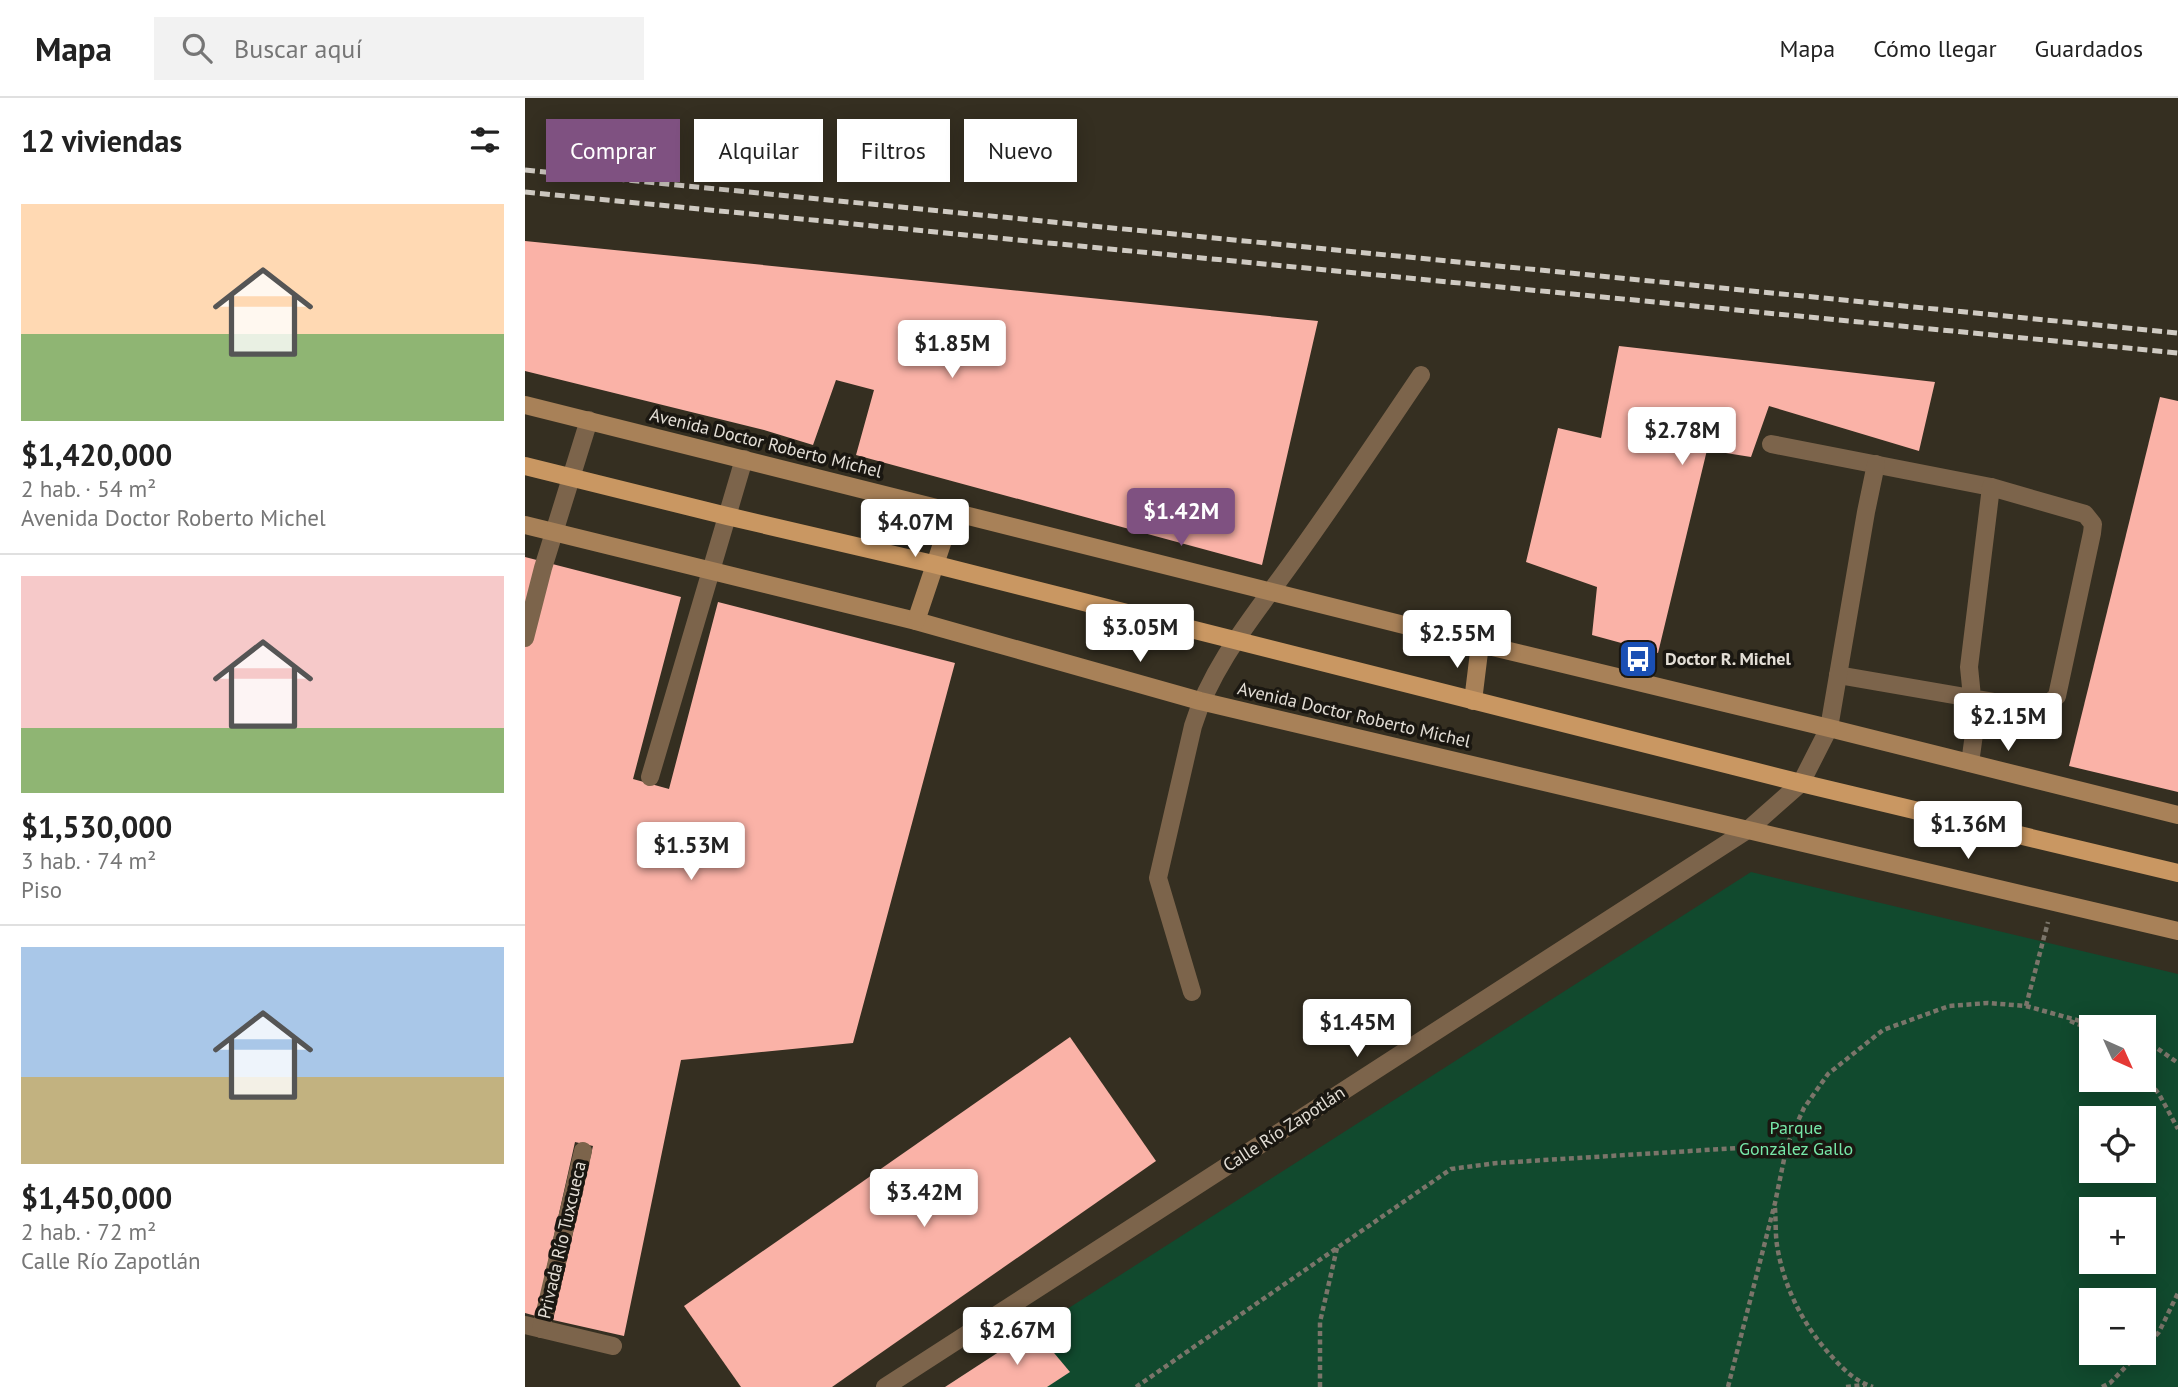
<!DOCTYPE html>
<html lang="es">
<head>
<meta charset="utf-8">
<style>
  body { margin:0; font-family:"PT Sans",sans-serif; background:#f2f2f2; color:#222; height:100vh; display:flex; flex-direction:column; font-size:26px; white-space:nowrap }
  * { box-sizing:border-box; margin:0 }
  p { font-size:23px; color:#767676 }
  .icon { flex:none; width:38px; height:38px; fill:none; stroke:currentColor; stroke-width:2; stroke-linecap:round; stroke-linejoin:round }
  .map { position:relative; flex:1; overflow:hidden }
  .sheet { display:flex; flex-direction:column; background:#fff; width:525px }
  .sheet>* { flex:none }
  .top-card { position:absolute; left:21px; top:21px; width:665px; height:63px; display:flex; gap:14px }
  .needle { width:46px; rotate:135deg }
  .tools { position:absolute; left:1554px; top:917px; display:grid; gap:14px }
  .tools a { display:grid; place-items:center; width:77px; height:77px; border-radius:0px; background:#fff; box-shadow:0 4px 18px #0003; font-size:35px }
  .price { position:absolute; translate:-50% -60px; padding:0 16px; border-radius:7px; background:#fff; color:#222; font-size:23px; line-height:46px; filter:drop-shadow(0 2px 4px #0008) }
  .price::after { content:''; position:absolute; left:50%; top:42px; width:21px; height:16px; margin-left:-10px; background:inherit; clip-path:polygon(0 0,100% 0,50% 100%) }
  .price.current { background:#7f5181; color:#fff }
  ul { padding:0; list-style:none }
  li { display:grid; align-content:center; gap:14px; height:371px; padding:0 21px }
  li+li { border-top:2px solid #e0e0e0 }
  li span { display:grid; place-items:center; height:217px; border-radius:0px; color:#555 }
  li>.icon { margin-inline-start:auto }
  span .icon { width:126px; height:126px; fill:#fffc; stroke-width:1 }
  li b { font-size:30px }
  h2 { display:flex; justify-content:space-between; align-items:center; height:84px; padding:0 21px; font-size:30px }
  .pill { padding:0 24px; border-radius:0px; background:#fff; box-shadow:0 4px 18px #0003; font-size:24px; line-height:63px }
  .pill.current { background:#7f5181; color:#fff }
  header { display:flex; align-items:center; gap:42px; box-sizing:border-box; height:98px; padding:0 35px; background:#fff; border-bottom:2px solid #e0e0e0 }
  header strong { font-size:33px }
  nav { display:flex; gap:38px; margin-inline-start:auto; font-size:24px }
  .search { width:490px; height:63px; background:#f2f2f2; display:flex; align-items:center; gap:18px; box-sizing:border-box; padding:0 24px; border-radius:0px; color:#767676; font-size:26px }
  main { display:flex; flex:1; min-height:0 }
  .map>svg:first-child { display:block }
  .green { fill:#114a2e; fill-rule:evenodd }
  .building { fill:#fab2a7 }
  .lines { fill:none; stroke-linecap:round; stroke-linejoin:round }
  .path { stroke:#7b756a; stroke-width:4.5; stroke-dasharray:5 3.5; stroke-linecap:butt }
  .lane { stroke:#7c644b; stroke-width:18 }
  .street { stroke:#7c644b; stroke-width:18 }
  .secondary { stroke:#a88158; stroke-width:18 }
  .primary { stroke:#c99762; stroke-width:18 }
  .rail { stroke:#cfcac2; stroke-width:5; stroke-dasharray:10 5; stroke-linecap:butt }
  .labels { text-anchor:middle; stroke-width:7; stroke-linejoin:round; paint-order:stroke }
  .street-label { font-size:18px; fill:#e3ded6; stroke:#1a1711 }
  .poi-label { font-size:18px; font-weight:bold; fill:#e3ded6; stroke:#1a1711; text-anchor:start }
  .park-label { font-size:18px; fill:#77e8a9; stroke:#1a1711 }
</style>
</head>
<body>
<header>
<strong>Mapa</strong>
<div class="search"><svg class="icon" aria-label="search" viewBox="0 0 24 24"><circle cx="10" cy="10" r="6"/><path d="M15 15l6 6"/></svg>Buscar aquí</div>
<nav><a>Mapa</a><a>Cómo llegar</a><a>Guardados</a></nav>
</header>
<main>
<section class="sheet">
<h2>12 viviendas<svg class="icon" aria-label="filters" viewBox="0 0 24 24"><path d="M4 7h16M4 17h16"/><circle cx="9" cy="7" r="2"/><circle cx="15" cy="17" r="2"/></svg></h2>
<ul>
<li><span style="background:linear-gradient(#ffd9b3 60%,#8fb573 0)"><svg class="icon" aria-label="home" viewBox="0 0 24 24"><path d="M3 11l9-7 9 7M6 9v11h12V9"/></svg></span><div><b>$1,420,000</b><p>2 hab. · 54 m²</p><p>Avenida Doctor Roberto Michel</p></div></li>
<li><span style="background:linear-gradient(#f6c9c9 70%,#8fb573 0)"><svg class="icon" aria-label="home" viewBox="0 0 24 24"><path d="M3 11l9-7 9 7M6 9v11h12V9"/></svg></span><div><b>$1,530,000</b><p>3 hab. · 74 m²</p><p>Piso</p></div></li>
<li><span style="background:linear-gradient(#a9c7e8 60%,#c2b280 0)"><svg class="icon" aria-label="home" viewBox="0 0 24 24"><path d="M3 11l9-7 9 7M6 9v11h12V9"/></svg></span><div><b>$1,450,000</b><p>2 hab. · 72 m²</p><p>Calle Río Zapotlán</p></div></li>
</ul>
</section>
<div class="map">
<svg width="1653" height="1289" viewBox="0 0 1653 1289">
  <rect width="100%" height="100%" fill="#352f21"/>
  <path class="green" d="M 1226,774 L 1653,876 L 1653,1289 L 420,1289 ZM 1566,929 L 1619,929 L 1619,982 L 1566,982 ZM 1566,1020 L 1619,1020 L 1619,1073 L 1566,1073 ZM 1566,1111 L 1619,1111 L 1619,1164 L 1566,1164 ZM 1566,1202 L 1619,1202 L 1619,1255 L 1566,1255 Z"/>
  <g class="building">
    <polygon points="0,143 793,223 737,467 331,357 349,292 311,282 288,347 239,332 0,273"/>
    <polygon points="1094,248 1410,284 1394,353 1244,308 1226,359 1182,352 1133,555 1067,537 1072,489 1001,464 1033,330 1076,340"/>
    <polygon points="1635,299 1653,303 1653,694 1544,668"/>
    <polygon points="0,459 156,499 108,681 144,691 193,504 430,565 328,945 156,962 99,1238 28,1222 68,1048 50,1044 11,1218 0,1215"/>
    <polygon points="545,939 631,1063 307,1289 216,1289 159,1208"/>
    <polygon points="509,1231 545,1274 522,1289 420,1289"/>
  </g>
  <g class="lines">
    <g class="path">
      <polyline points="1501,908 1523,824"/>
      <polyline points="1545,923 1555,927 1566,934"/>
      <polyline points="1619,941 1653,965"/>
      <polyline points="1619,978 1634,996 1653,1031"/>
      <path d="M 1250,1110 C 1251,1124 1250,1139 1253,1153 C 1261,1195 1281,1231 1309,1261 C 1321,1274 1332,1284 1348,1289"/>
      <polyline points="1619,1250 1634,1234 1653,1195"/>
      <polyline points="611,1289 926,1071 972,1065 1262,1047 1279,1010 1303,976 1358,932 1424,908 1463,905 1501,908 1577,929"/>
      <polyline points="795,1289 795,1224 812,1150"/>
      <polyline points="1203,1289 1250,1105 1262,1047"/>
      <polyline points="1321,1289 1340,1287"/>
      <polyline points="1577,1289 1585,1285 1614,1255"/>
    </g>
    <g class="lane">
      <polyline points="1246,346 1466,389"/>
      <polyline points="0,540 18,470 64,322"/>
      <polyline points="1313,577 1516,612 1532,598 1567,435 1568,426 1560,416 1466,389 1444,569 1450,629 1445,665"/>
      <polyline points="1304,630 1341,414 1351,366"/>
      <polyline points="125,679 219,361"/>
      <path d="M 667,894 L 633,780 L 668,628 C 687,566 731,515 768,463 C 812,402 854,339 896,277"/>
    </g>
    <g class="street">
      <polyline points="0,1227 88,1248"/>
      <polyline points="16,1231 58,1053"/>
      <polyline points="360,1289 1224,731 1276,685 1304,630"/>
    </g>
    <g class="secondary">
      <polyline points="0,307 955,546 1304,630 1653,717"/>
      <polyline points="0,427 391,523 675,603 1653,833"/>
      <polyline points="391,523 428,413"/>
      <polyline points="948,603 955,546"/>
    </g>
    <polyline class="primary" points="0,368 202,418 408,466 1276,685 1653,775"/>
    <g class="rail">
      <polyline points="0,72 1653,235"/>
      <polyline points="0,94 1653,255"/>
    </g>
  </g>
  <defs>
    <g id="bus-square" transform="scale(2.0125)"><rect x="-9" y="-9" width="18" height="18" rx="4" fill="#1a4fb4" stroke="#1a1711"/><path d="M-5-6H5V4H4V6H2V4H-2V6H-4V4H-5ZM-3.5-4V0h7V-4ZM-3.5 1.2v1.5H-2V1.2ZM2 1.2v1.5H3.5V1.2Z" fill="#fff"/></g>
  </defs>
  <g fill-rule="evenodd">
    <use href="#bus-square" x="1113" y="561"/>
  </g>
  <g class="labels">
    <g class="street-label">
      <text transform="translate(241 345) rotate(14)" y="6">Avenida Doctor Roberto Michel</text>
      <text transform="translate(829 617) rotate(13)" y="6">Avenida Doctor Roberto Michel</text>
      <text transform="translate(759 1031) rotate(-33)" y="6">Calle Río Zapotlán</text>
      <text transform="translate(37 1142) rotate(-77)" y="6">Privada Río Tuxcueca</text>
    </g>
    <g class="poi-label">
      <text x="1140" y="567">Doctor R. Michel</text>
    </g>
    <g class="park-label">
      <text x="1271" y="1036">Parque<tspan x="1271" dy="21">González Gallo</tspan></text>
    </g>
  </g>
</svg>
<div class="tools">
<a><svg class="needle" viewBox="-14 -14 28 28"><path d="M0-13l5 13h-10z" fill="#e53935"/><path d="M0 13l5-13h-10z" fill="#767676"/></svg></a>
<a><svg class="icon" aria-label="locate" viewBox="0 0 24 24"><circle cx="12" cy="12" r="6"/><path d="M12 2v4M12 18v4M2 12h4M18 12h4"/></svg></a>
<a>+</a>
<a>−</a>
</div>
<b class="price" style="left:427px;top:282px">$1.85M</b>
<b class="price" style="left:1157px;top:369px">$2.78M</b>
<b class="price current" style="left:656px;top:450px">$1.42M</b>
<b class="price" style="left:390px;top:461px">$4.07M</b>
<b class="price" style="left:615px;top:566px">$3.05M</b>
<b class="price" style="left:932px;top:572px">$2.55M</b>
<b class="price" style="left:1483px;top:655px">$2.15M</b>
<b class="price" style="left:1443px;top:763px">$1.36M</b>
<b class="price" style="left:166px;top:784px">$1.53M</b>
<b class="price" style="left:832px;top:961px">$1.45M</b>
<b class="price" style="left:399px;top:1131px">$3.42M</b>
<b class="price" style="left:492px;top:1269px">$2.67M</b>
<div class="top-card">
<a class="pill current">Comprar</a>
<a class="pill">Alquilar</a>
<a class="pill">Filtros</a>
<a class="pill">Nuevo</a>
</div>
</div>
</main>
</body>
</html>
